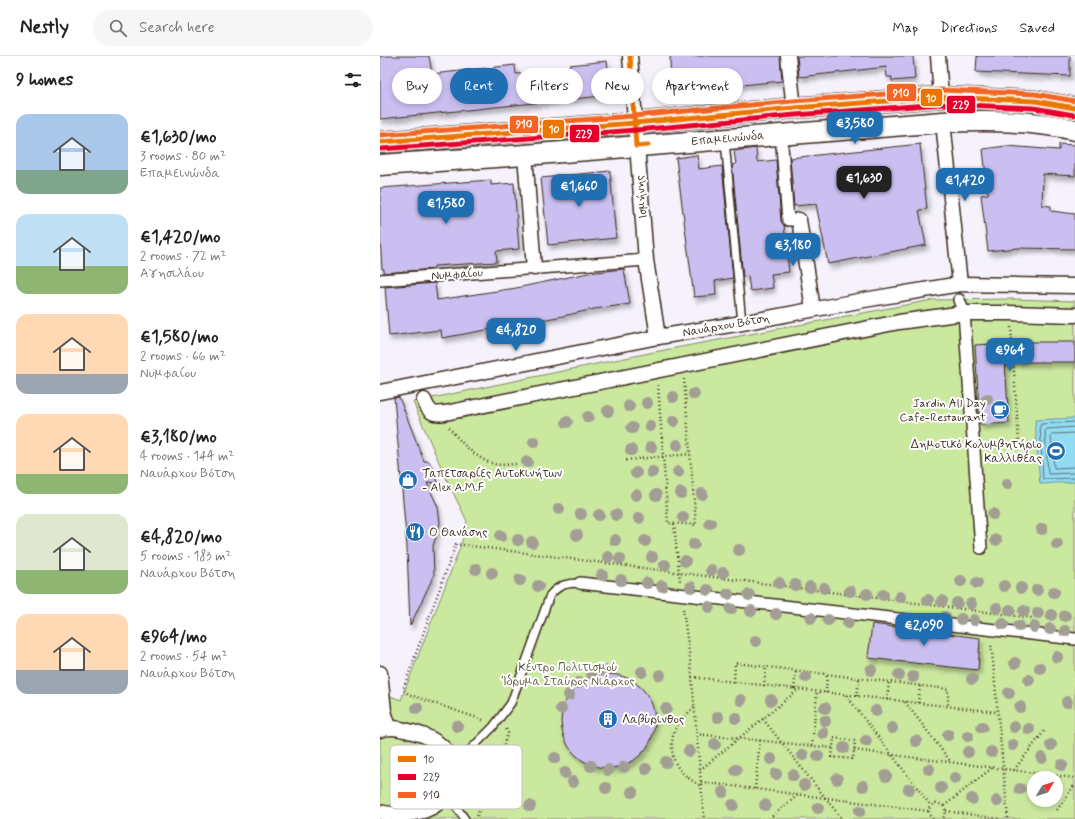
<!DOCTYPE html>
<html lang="en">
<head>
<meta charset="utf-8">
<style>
  body { margin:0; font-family:Mynerve,sans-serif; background:#f6f6f6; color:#222; height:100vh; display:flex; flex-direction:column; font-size:15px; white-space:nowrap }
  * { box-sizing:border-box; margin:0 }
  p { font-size:13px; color:#767676 }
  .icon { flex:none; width:22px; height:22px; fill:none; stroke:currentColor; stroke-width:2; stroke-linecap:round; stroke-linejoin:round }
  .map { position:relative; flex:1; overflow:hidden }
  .sheet { display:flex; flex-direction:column; background:#fff; width:380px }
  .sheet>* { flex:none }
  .guide { position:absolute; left:12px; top:12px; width:380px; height:36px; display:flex; gap:8px }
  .needle { width:26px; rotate:51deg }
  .tools { position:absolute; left:647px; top:715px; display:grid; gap:8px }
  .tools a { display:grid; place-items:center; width:36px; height:36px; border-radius:50%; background:#fff; box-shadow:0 2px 6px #0003; font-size:20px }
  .price { position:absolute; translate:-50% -34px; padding:0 9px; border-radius:8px; background:#1f6fb2; color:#fff; font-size:13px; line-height:26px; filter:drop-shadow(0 1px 2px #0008) }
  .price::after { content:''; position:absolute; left:50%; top:24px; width:12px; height:9px; margin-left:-6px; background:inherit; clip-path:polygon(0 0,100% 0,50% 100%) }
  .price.active { background:#222; color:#fff }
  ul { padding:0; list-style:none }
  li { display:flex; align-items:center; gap:12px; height:100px; padding:0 16px }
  li span { display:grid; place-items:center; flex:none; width:112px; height:80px; border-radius:12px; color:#555 }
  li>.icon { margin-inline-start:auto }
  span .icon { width:48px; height:48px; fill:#fffc; stroke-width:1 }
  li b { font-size:17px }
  h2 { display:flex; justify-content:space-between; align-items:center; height:48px; padding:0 16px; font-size:17px }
  .chip { padding:0 14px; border-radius:18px; background:#fff; box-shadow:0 2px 6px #0003; font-size:14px; line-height:36px }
  .chip.active { background:#1f6fb2; color:#fff }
  header { display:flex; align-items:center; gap:24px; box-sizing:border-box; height:56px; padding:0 20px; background:#fff; border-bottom:1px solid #e0e0e0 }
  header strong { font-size:19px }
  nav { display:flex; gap:22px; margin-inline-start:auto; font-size:14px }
  .search { width:280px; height:36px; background:#f6f6f6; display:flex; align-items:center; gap:10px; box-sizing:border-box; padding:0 14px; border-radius:22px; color:#767676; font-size:15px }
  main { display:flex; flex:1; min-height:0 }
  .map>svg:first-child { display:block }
  .green { fill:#cbe89f; stroke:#83895e; fill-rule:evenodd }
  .water { fill:#92dcf3; stroke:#6f959e }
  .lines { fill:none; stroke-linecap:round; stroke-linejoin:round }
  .shore { stroke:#5e7173; stroke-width:1 }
  .building { fill:#cbbff1; stroke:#3b2a1e; filter:url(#shadow) }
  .service-casing { stroke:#3b2a1e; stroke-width:10 }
  .pedestrian-casing { stroke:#3b2a1e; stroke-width:14 }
  .minor-casing { stroke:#3b2a1e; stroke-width:17 }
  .secondary-casing { stroke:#3b2a1e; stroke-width:23 }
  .path { stroke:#3b2a1e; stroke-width:2.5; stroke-dasharray:1 3; stroke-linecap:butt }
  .service { stroke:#fff; stroke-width:7 }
  .pedestrian { stroke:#fff; stroke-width:11 }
  .minor { stroke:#fff; stroke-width:14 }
  .secondary { stroke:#fff; stroke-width:20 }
  .bus-1-casing { stroke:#fff; stroke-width:8 }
  .bus-2-casing { stroke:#fff; stroke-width:8 }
  .bus-3-casing { stroke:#fff; stroke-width:8 }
  .bus-1 { stroke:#ea7600; stroke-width:5 }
  .bus-2 { stroke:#e4002b; stroke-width:5 }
  .bus-3 { stroke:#f26522; stroke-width:5 }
  .tree { fill:#a29e94 }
  .labels { text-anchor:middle; stroke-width:4; stroke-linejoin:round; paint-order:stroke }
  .street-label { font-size:12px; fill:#3b2a1e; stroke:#fff }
  .poi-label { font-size:12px; fill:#3b2a1e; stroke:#fff; text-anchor:start }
  .park-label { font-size:12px; fill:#5f5a3e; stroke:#fff }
  .key { fill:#fff; stroke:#c4bfbc; stroke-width:1 }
  .key-label { font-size:11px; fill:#3b2a1e }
  .line-badge { stroke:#fff; stroke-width:1.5 }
  .badge-label { font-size:11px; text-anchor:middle; font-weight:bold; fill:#fff }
</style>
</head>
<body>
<header>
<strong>Nestly</strong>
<div class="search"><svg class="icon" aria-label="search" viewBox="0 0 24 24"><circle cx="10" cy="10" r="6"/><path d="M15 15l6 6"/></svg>Search here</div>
<nav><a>Map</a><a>Directions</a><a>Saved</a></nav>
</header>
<main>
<section class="sheet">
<h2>9 homes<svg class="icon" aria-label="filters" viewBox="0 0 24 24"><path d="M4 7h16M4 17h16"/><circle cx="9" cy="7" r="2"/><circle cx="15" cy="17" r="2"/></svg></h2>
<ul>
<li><span style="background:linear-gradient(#a9c7e8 70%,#7fa58c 0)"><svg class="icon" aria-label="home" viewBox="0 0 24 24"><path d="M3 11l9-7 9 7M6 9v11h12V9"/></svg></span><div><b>€1,630/mo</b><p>3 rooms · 80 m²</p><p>Επαμεινώνδα</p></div></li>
<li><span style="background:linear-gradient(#bfe0f5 65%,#8fb573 0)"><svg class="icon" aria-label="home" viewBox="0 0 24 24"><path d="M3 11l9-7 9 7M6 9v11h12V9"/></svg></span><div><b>€1,420/mo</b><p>2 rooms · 72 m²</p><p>Αγησιλάου</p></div></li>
<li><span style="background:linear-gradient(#ffd9b3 75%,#9aa5b1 0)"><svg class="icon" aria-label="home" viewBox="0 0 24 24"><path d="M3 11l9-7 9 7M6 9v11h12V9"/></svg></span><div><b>€1,580/mo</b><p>2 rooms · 66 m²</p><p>Νυμφαίου</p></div></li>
<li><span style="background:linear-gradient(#ffd9b3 75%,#8fb573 0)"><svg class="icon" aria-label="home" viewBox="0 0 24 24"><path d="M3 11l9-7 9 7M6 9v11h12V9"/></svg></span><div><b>€3,180/mo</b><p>4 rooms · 144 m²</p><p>Ναυάρχου Βότση</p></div></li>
<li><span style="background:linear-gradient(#dfe7d0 70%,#8fb573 0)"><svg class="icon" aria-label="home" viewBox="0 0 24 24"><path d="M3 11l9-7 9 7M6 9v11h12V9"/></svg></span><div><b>€4,820/mo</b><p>5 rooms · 183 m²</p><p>Ναυάρχου Βότση</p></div></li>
<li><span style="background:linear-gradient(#ffd9b3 70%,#9aa5b1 0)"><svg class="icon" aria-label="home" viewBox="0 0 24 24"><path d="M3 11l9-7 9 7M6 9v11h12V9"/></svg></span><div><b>€964/mo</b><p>2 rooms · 54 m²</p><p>Ναυάρχου Βότση</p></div></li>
</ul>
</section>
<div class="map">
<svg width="695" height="763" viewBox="0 0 695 763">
  <defs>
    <filter id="shadow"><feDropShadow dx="2.5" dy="4.5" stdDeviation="2" flood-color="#0004"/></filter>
  </defs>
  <rect width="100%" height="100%" fill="#f5f2fc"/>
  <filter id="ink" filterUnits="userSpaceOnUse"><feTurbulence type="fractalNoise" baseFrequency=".025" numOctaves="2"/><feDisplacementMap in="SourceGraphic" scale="8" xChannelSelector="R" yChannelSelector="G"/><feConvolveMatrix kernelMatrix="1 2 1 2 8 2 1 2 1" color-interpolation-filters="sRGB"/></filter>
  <g filter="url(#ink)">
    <path class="green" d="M 633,243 L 695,245 L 695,763 L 0,763 L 0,636 L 21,644 L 81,489 L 87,465 L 65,420 L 33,346 L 274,296 L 531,248 L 552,244 ZM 654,722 L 676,722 L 676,744 L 654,744 Z"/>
    <polygon class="water" points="695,362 695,426 660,428 655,364"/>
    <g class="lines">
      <g class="shore">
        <polyline points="695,366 661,368 660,370 663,423 695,422"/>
        <polyline points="695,371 667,373 665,375 668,418 695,417"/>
        <polyline points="695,377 673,378 671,380 674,412 695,411"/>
      </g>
    </g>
    <g class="building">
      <polygon points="0,0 49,0 52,18 135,9 136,18 189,13 189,9 227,5 231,39 0,63"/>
      <polygon points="290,0 400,0 402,25 291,36"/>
      <polygon points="417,0 533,0 535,23 512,25 512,21 507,21 506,11 419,21"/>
      <polygon points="597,0 690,0 690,20 596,16"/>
      <polygon points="540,88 547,153 539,154 546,189 448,208 436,148 414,150 410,102"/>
      <polygon points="679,88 695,89 695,120 663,118 662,149 671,150 671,155 695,158 695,193 637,192 608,195 601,139 608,138 603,93 626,90 679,94"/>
      <polygon points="376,92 377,106 396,104 401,165 404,169 409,216 391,218 393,232 370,235 368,220 363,221 352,109 356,108 354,95"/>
      <polygon points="317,99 319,113 342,110 353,222 335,225 336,239 314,241 296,102"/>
      <polygon points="230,115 236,182 168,189 161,122"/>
      <polygon points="111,124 111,129 134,127 139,193 116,195 117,206 54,210 54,213 4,217 4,213 2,213 0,181 0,132"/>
      <polygon points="244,213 250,248 214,253 183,260 62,282 61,274 9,280 5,231 55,227 57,244 136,232 208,217"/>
      <polygon points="647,286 695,286 695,306 625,306 629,367 600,369 595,289"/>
      <polygon points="19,341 44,405 49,405 58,426 47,427 58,451 60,467 53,490 54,519 30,570 27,491 14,342"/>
      <polygon points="492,568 600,582 598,614 488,602"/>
      <circle cx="228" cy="665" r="47"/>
    </g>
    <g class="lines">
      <g class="service-casing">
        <g id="service">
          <polyline points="345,85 362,267"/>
          <path d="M 72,712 L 113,671 L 131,647 L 170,539 C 179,529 186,527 200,527"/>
          <polyline points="67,738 85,763"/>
        </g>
      </g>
      <g class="pedestrian-casing">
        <g id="pedestrian">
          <polyline points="401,78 408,164 419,164"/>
          <polyline points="0,224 266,204"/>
          <polyline points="579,244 584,257 601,492"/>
          <polyline points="200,527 695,583"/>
        </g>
      </g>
      <g class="minor-casing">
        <g id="minor">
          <polyline points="250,0 266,204 278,281"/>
          <polyline points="408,0 414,52"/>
          <polyline points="558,0 561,41"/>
          <polyline points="563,66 580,228"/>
          <polyline points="145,99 154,212"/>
          <polyline points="419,164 433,253"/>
          <polyline points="0,336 278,281 362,267 484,244 580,228 695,230"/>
          <path d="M 44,344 C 49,356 52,359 65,357 L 519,266 L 584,257 L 630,257 L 695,259"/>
          <polyline points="0,617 4,655 9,671"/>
          <path d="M 0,674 C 12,670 21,673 33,676 C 45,679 60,686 67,696 C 71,703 71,713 71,720 C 68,746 52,756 27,758 C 18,758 9,759 0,756"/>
        </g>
      </g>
      <g class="secondary-casing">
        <g id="secondary">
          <polyline points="0,86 255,67 414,52 561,41 655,45 695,52"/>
          <path d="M 0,109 L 145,99 L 563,66 C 607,64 651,64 695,74"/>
        </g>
      </g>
      <g class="path">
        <polyline points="631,271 639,387 632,387"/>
        <polyline points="278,329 288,467 316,469 304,323"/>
        <path d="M 69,371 C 81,387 95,402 114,408 C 121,410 130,408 136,408"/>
        <polyline points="246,404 310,398"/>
        <polyline points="294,468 300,526"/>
        <polyline points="303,553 311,611 324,763"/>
        <polyline points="611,586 628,763"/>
        <polyline points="312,621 617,656"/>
        <polyline points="354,626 355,607 568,633 568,651"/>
        <polyline points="384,630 386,610"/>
        <polyline points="414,633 416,614"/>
        <polyline points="446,637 447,618"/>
        <polyline points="466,639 551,750"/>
        <polyline points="477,640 479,622"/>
        <polyline points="507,644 509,626"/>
        <polyline points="525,646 571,706"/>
        <polyline points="538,647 540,630"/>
        <path d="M 314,651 C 309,657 301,663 297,670 C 293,676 292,684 292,691 C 292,711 305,721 321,730"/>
        <polyline points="383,663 462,763"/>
        <polyline points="103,664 28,638 23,633 76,488 653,562"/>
        <polyline points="316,678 453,692"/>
        <polygon points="454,682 475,685 473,703 452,701"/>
        <polyline points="432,690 437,636"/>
        <polyline points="474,694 695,722"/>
        <polyline points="320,714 418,634"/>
        <polyline points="634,714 665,674"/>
        <polyline points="321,726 548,755"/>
        <polyline points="375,733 380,684"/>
        <polyline points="564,750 612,712"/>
        <polyline points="677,754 695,728"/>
        <polyline points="566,755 620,763"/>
        <polyline points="97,760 128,677 126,673"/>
        <polyline points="389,763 418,739"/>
        <path d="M 553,763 C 546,757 548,750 556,747 C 565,748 569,756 562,763"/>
      </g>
      <use href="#service" class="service"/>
      <use href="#pedestrian" class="pedestrian"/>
      <use href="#minor" class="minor"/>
      <use href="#secondary" class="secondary"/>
      <g class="bus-1-casing">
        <g id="bus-1">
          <polyline points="250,0 256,90 268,89"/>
          <polyline points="0,86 255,67 414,52 561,41 655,45 695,52"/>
        </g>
      </g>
      <g class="bus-2-casing">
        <polyline id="bus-2" points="1,93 256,74 415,59 561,48 654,52 694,59"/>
      </g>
      <g class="bus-3-casing">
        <polyline id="bus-3" points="0,79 254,60 413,45 560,34 655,38 695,45"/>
      </g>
      <use href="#bus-1" class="bus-1"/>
      <use href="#bus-2" class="bus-2"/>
      <use href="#bus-3" class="bus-3"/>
    </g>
    <g class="tree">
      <circle cx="314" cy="338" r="6"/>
      <circle cx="293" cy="341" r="6"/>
      <circle cx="607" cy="343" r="6"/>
      <circle cx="267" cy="347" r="6"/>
      <circle cx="249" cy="350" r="6"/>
      <circle cx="228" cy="355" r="6"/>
      <circle cx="208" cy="361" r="6"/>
      <circle cx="294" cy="365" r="6"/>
      <circle cx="187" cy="366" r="6"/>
      <circle cx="270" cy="370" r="6"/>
      <circle cx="252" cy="372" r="6"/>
      <circle cx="154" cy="386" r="6"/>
      <circle cx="297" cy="389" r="6"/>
      <circle cx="271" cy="391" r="6"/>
      <circle cx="251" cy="394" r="6"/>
      <circle cx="147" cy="406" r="6"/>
      <circle cx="272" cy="416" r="6"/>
      <circle cx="298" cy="416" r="6"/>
      <circle cx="256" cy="417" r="6"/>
      <circle cx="627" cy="428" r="6"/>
      <circle cx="301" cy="437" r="6"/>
      <circle cx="322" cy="438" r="6"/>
      <circle cx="256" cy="439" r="6"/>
      <circle cx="276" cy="439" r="6"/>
      <circle cx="179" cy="453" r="6"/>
      <circle cx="201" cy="458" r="6"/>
      <circle cx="613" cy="458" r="6"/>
      <circle cx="219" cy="459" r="6"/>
      <circle cx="236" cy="459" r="6"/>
      <circle cx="303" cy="461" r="6"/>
      <circle cx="259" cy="462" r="6"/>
      <circle cx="330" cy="467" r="6"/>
      <circle cx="662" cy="473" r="6"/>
      <circle cx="197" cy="479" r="6"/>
      <circle cx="121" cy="480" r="6"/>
      <circle cx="138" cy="484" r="6"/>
      <circle cx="235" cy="484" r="6"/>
      <circle cx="616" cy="484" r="6"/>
      <circle cx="265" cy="485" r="6"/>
      <circle cx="152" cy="486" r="6"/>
      <circle cx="314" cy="488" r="6"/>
      <circle cx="677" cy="488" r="6"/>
      <circle cx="359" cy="494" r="6"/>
      <circle cx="228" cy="501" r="6"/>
      <circle cx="272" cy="501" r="6"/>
      <circle cx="240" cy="503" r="6"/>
      <circle cx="305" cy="505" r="6"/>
      <circle cx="285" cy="509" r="6"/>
      <circle cx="96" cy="513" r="6"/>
      <circle cx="331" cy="514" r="6"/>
      <circle cx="112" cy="517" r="6"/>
      <circle cx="343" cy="517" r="6"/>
      <circle cx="222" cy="519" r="6"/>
      <circle cx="140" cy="524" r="6"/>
      <circle cx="241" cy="524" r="6"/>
      <circle cx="581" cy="525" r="6"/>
      <circle cx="267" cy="527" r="6"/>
      <circle cx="399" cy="527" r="6"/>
      <circle cx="597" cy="527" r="6"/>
      <circle cx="415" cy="529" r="6"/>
      <circle cx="158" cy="530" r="6"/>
      <circle cx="282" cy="530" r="6"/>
      <circle cx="624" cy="530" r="6"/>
      <circle cx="311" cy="531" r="6"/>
      <circle cx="430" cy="531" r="6"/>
      <circle cx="444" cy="532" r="6"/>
      <circle cx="641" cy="532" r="6"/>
      <circle cx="328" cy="534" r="6"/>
      <circle cx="657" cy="534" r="6"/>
      <circle cx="470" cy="535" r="6"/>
      <circle cx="674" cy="536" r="6"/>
      <circle cx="348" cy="538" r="6"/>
      <circle cx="487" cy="538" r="6"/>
      <circle cx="369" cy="539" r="6"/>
      <circle cx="503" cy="539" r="6"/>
      <circle cx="520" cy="541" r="6"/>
      <circle cx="548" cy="544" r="6"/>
      <circle cx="562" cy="545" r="6"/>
      <circle cx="577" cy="547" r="6"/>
      <circle cx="591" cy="548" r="6"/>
      <circle cx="329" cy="551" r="6"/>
      <circle cx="617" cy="552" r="6"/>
      <circle cx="351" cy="553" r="6"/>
      <circle cx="630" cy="554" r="6"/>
      <circle cx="371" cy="555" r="6"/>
      <circle cx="644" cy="555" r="6"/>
      <circle cx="658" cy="557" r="6"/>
      <circle cx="396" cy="558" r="6"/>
      <circle cx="671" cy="559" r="6"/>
      <circle cx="685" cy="560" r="6"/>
      <circle cx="565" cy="561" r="6"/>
      <circle cx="431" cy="562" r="6"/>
      <circle cx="581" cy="563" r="6"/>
      <circle cx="448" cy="564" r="6"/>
      <circle cx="594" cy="564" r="6"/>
      <circle cx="468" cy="567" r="6"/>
      <circle cx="623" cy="568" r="6"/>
      <circle cx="639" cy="570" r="6"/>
      <circle cx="654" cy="571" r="6"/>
      <circle cx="670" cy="573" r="6"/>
      <circle cx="685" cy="575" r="6"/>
      <circle cx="376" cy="585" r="6"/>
      <circle cx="677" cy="601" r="6"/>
      <circle cx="635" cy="607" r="6"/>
      <circle cx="660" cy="612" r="6"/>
      <circle cx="491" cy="614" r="6"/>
      <circle cx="225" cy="615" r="6"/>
      <circle cx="262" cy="616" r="6"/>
      <circle cx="212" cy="618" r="6"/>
      <circle cx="280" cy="619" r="6"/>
      <circle cx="519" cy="619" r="6"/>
      <circle cx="426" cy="621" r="6"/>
      <circle cx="533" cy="621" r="6"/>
      <circle cx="592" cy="623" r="6"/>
      <circle cx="649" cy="624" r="6"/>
      <circle cx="198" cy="627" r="6"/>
      <circle cx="629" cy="637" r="6"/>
      <circle cx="189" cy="639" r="6"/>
      <circle cx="361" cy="644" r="6"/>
      <circle cx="391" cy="644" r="6"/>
      <circle cx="687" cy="646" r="6"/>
      <circle cx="640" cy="651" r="6"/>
      <circle cx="37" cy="652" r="6"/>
      <circle cx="445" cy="652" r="6"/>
      <circle cx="181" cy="653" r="6"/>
      <circle cx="286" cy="653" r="6"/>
      <circle cx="496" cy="655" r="6"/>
      <circle cx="338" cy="661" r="6"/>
      <circle cx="356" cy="662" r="6"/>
      <circle cx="445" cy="665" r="6"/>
      <circle cx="77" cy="670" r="6"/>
      <circle cx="602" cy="671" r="6"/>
      <circle cx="634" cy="671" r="6"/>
      <circle cx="512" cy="672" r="6"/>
      <circle cx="649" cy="673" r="6"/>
      <circle cx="443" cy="677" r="6"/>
      <circle cx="568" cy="679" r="6"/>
      <circle cx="588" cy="680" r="6"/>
      <circle cx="486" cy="685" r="6"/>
      <circle cx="536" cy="685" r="6"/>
      <circle cx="335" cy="688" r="6"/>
      <circle cx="633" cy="689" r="6"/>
      <circle cx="671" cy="689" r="6"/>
      <circle cx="464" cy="692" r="6"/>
      <circle cx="309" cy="695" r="6"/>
      <circle cx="588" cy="696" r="6"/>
      <circle cx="611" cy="696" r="6"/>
      <circle cx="423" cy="699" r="6"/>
      <circle cx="438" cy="700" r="6"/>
      <circle cx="175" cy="702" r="6"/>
      <circle cx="662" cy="702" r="6"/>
      <circle cx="391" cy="703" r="6"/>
      <circle cx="286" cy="706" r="6"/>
      <circle cx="682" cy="709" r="6"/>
      <circle cx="211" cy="710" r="6"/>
      <circle cx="244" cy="711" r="6"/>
      <circle cx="266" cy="713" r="6"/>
      <circle cx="549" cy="713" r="6"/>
      <circle cx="228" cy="714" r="6"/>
      <circle cx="356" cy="714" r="6"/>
      <circle cx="185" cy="717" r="6"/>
      <circle cx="396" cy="718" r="6"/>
      <circle cx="413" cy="719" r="6"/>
      <circle cx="506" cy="720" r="6"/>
      <circle cx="575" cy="722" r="6"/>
      <circle cx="457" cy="723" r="6"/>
      <circle cx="193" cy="726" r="6"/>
      <circle cx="424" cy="729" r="6"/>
      <circle cx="483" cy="730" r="6"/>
      <circle cx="226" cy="732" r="6"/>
      <circle cx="561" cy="732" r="6"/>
      <circle cx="529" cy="733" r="6"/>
      <circle cx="640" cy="733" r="6"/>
      <circle cx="252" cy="736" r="6"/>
      <circle cx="343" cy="736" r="6"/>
      <circle cx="592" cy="743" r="6"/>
      <circle cx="617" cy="745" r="6"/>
      <circle cx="353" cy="749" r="6"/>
      <circle cx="385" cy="749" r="6"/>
      <circle cx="150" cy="750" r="6"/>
      <circle cx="438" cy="752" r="6"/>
      <circle cx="480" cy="755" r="6"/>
    </g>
  </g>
  <defs>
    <g id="cafe-disc" transform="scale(1)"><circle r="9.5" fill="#1f6fb2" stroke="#fff"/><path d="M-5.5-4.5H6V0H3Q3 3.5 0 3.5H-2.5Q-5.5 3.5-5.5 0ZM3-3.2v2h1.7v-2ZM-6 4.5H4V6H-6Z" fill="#fff"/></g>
    <g id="stadium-disc" transform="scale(1)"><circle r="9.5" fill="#1f6fb2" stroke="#fff"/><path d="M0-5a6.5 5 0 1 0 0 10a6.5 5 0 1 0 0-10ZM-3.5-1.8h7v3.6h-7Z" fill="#fff"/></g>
    <g id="shop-disc" transform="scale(1)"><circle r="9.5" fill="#1f6fb2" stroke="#fff"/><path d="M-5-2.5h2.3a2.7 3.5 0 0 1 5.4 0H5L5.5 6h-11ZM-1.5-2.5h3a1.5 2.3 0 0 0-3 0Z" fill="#fff"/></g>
    <g id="restaurant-disc" transform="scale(1)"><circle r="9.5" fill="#1f6fb2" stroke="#fff"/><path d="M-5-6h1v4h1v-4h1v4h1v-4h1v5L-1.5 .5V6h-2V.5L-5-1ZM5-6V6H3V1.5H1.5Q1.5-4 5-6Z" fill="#fff"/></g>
    <g id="building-disc" transform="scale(1)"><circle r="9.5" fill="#1f6fb2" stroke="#fff"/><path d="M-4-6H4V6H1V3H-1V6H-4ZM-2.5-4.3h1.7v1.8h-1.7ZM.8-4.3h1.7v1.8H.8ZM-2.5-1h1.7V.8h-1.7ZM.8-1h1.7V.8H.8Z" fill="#fff"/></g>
  </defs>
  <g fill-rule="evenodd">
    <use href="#cafe-disc" x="620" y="354"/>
    <use href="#stadium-disc" x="676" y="395"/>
    <use href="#shop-disc" x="28" y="424"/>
    <use href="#restaurant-disc" x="35" y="476"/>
    <use href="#building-disc" x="228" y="663"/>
  </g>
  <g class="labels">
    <g class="street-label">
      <text transform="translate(348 82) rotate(-5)" y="4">Επαμεινώνδα</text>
      <text transform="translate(261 141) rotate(-95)" y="4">Ισμήνης</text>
      <text transform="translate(77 218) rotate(-4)" y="4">Νυμφαίου</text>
      <text transform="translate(346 269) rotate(-10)" y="4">Ναυάρχου Βότση</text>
    </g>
    <g class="poi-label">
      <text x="606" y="351" text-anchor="end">Jardin All Day<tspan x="606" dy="14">Cafe-Restaurant</tspan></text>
      <text x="662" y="392" text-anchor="end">Δημοτικό Κολυμβητήριο<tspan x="662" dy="14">Καλλιθέας</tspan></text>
      <text x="42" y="421">Ταπετσαρίες Αυτοκινήτων<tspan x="42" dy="14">- Alex A.M.F</tspan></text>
      <text x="49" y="480">Ο Θανάσης</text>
      <text x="242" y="667">Λαβύρινθος</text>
    </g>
    <g class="park-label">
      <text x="188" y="615">Κέντρο Πολιτισμού<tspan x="188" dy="14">Ίδρυμα Σταύρος Νιάρχος</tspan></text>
    </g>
  </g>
  <rect x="10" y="689" width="132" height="64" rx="6" class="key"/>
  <rect x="18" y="700" width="18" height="6" fill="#ea7600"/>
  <rect x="18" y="718" width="18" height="6" fill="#e4002b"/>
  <rect x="18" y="736" width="18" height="6" fill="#f26522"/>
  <g class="key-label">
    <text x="43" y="707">10</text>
    <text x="43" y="725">229</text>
    <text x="43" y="743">910</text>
  </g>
  <g class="line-badge">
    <rect x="506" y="27" width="31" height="19" rx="4" fill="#f26522"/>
    <rect x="540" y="32" width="23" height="19" rx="4" fill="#ea7600"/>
    <rect x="566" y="39" width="30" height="19" rx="4" fill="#e4002b"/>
    <rect x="129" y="59" width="30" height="19" rx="4" fill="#f26522"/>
    <rect x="162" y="63" width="23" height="20" rx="4" fill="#ea7600"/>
    <rect x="189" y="68" width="31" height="19" rx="4" fill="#e4002b"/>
  </g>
  <g class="badge-label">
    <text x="521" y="41">910</text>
    <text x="551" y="46">10</text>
    <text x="581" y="53">229</text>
    <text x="144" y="72">910</text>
    <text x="174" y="77">10</text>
    <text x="204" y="82">229</text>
  </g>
</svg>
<div class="tools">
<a><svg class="needle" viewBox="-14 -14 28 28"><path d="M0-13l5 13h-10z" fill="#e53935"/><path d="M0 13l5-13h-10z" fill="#767676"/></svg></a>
</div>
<b class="price" style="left:475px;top:89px">€3,580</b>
<b class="price active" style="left:484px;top:144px">€1,630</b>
<b class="price" style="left:585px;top:146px">€1,420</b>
<b class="price" style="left:199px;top:152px">€1,660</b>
<b class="price" style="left:66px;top:169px">€1,580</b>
<b class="price" style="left:413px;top:211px">€3,180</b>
<b class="price" style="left:136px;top:296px">€4,820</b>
<b class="price" style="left:630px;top:316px">€964</b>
<b class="price" style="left:544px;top:591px">€2,090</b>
<div class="guide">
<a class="chip">Buy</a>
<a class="chip active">Rent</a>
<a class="chip">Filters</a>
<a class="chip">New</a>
<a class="chip">Apartment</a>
</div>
</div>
</main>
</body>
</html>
